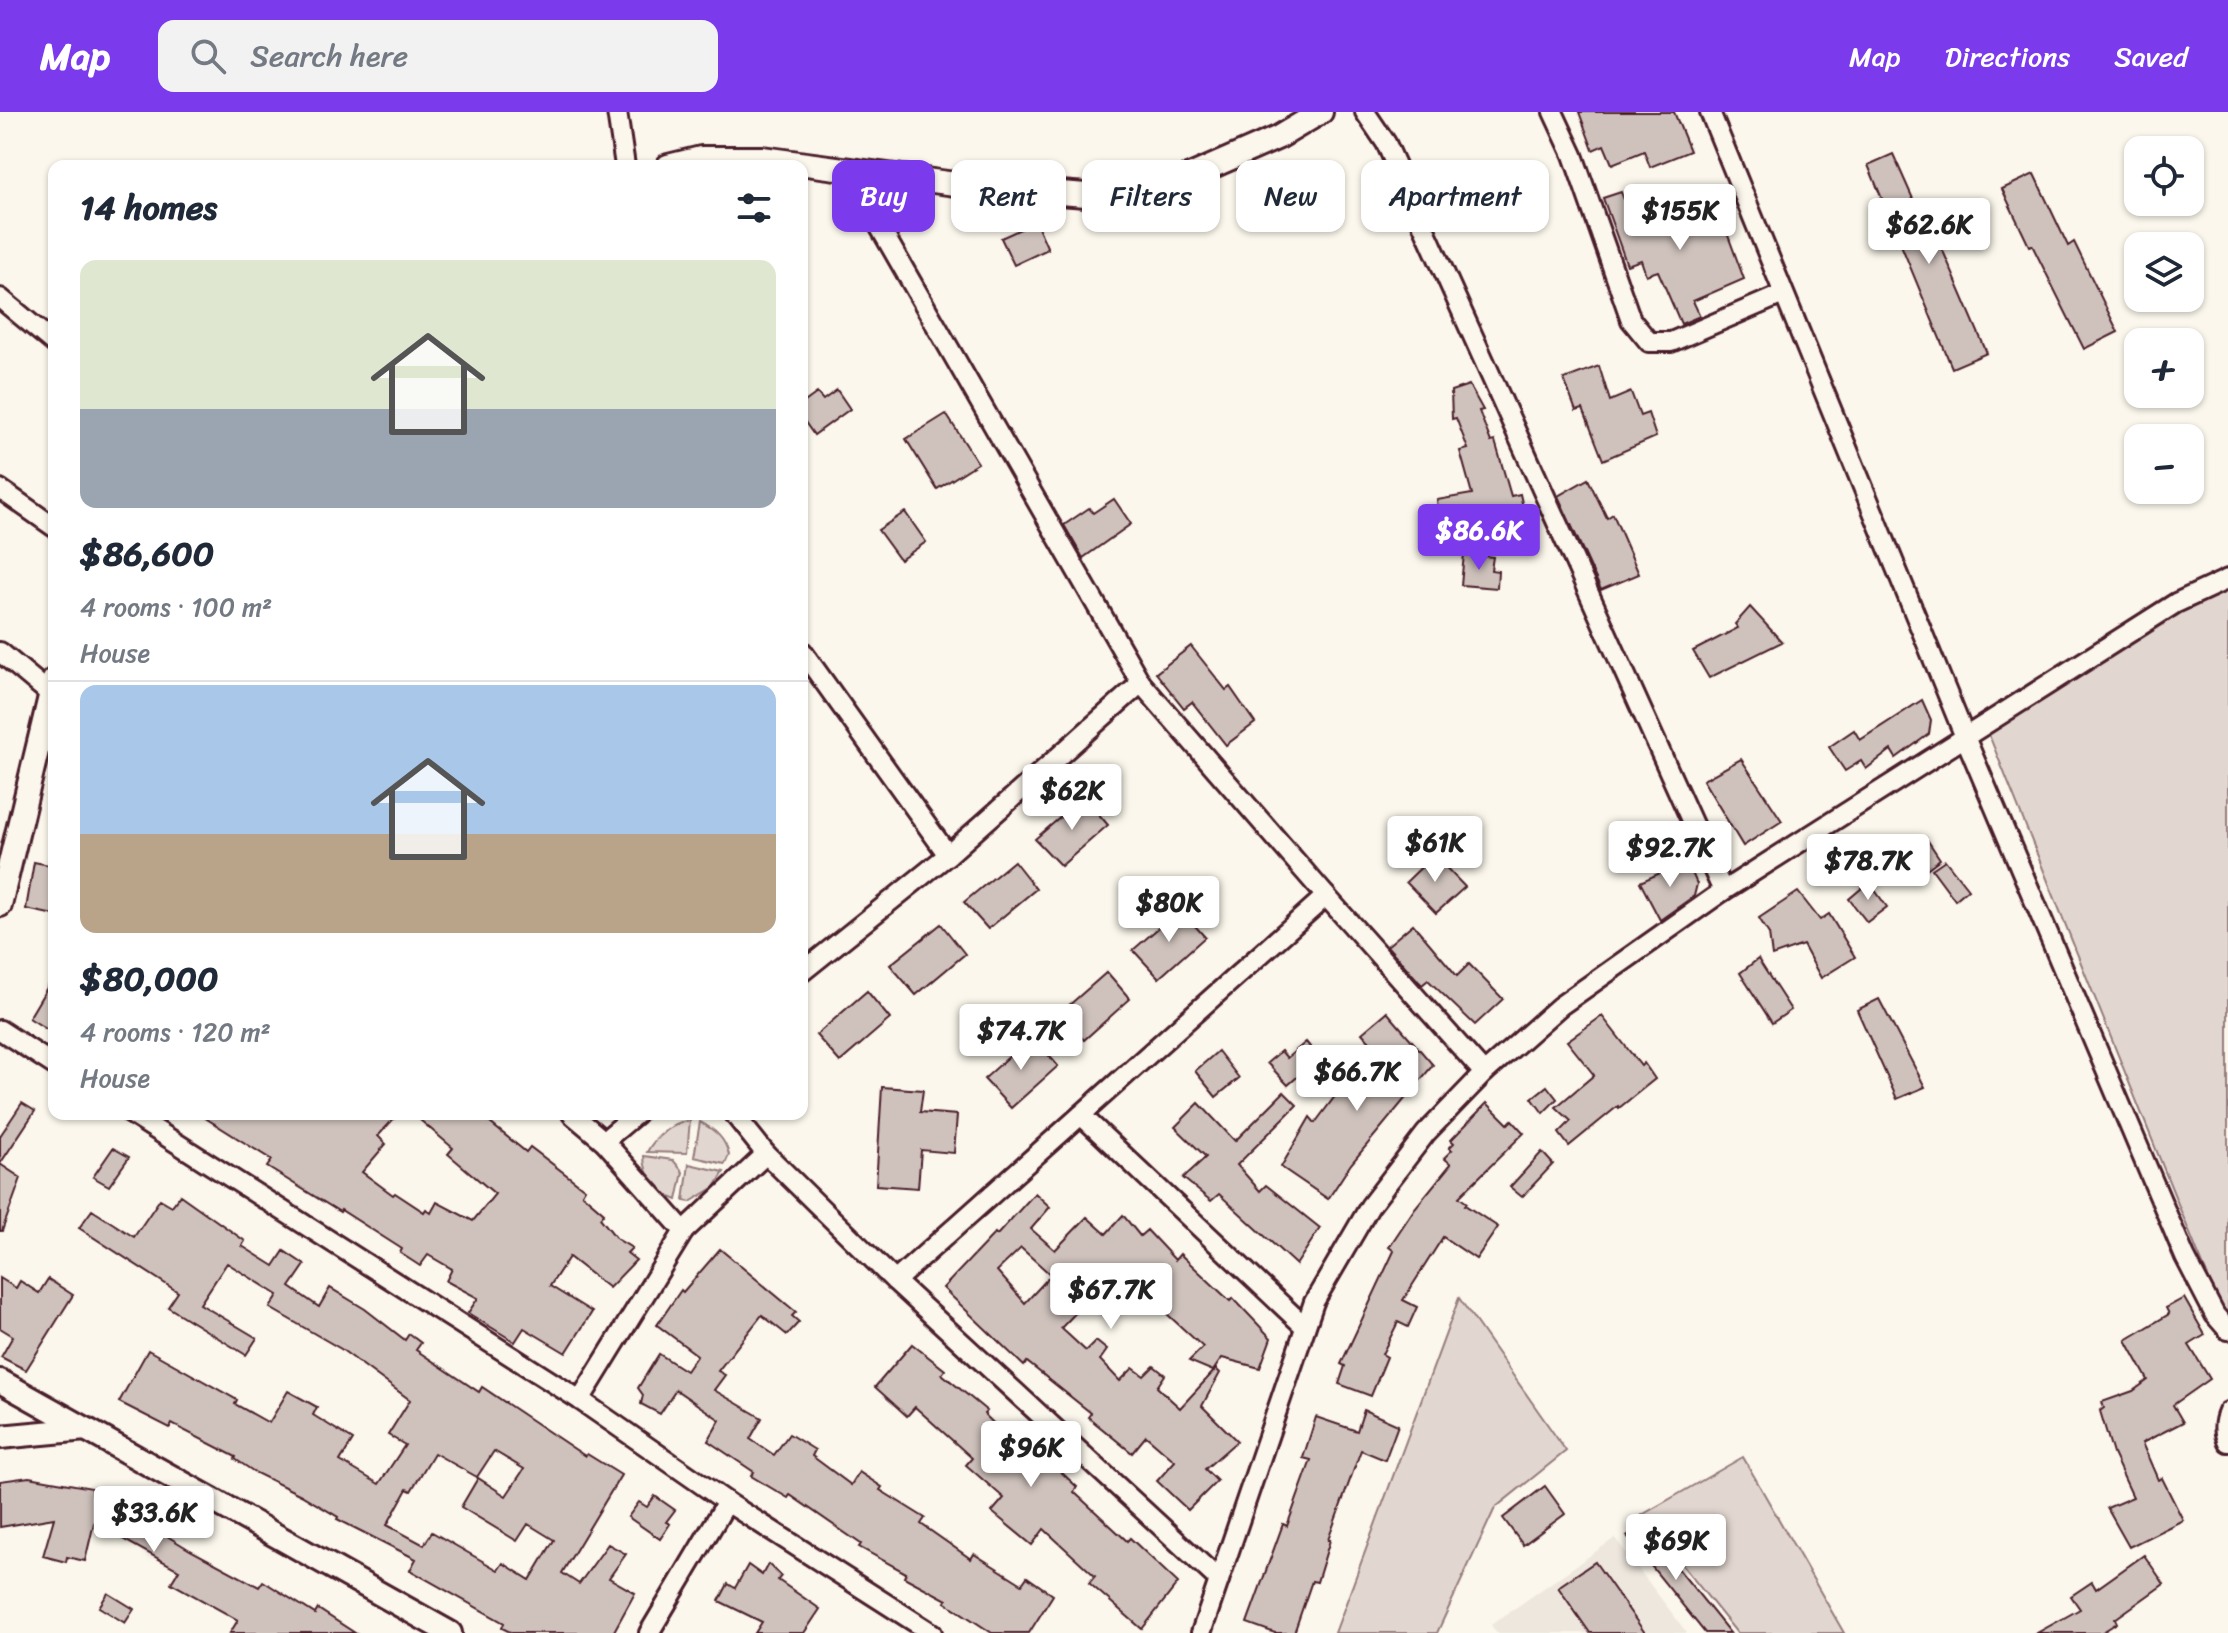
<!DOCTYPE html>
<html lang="en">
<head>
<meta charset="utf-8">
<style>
  body { margin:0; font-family:Sriracha,sans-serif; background:#f2f2f3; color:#1f2937; height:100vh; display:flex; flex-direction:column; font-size:30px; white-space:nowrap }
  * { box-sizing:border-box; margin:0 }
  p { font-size:26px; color:#747a83 }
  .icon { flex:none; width:44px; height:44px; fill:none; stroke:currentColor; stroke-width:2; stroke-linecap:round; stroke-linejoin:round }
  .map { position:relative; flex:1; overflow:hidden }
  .drawer { position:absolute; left:48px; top:48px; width:760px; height:960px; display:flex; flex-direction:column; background:#fff; border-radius:16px; box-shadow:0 2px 6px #0004 }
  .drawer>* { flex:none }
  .top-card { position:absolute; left:832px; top:48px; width:760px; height:72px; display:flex; gap:16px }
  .controls { position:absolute; left:2124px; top:24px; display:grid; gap:16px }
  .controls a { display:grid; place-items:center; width:80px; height:80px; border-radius:16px; background:#fff; box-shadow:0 2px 6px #0004; font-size:40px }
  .price { position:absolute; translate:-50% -68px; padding:0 18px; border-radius:8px; background:#fff; color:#222; font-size:26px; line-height:52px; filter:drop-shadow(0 2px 4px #0008) }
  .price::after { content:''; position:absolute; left:50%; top:48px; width:24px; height:18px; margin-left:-12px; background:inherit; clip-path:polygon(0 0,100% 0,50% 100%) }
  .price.current { background:#7c3aed; color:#fff }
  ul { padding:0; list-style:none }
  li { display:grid; align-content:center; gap:16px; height:424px; padding:0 32px }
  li+li { border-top:2px solid #e0e1e3 }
  li span { display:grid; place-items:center; height:248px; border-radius:16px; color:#555 }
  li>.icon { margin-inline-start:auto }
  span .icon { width:144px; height:144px; fill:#fffc; stroke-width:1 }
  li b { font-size:34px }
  h2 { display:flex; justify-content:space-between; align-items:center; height:96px; padding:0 32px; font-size:34px }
  .pill { padding:0 28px; border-radius:16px; background:#fff; box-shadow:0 2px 6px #0004; font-size:28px; line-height:72px }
  .pill.current { background:#7c3aed; color:#fff }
  header { display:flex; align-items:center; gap:48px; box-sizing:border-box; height:112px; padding:0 40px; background:#7c3aed; color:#fff }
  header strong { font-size:38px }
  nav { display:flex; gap:44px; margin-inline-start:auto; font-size:28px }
  .search { width:560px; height:72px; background:#f2f2f3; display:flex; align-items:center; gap:20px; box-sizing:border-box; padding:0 28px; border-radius:16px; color:#747a83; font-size:30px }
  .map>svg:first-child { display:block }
  .built { fill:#eee7de }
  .green { fill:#e2d7d0; stroke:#967b7e; stroke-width:2 }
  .building { fill:#cfc2bc; stroke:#4a1f2b; stroke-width:2; fill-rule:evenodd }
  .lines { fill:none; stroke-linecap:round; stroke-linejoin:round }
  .minor-casing { stroke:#4a1f2b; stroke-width:24 }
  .tertiary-casing { stroke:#4a1f2b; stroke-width:28 }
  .minor { stroke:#fbf7ec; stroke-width:18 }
  .tertiary { stroke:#fbf7ec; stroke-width:22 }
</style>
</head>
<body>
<header>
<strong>Map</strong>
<div class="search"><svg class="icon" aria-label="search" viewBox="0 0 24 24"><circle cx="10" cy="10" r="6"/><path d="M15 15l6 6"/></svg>Search here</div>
<nav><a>Map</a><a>Directions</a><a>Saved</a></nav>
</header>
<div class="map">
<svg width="2228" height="1521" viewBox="0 0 2228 1521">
  <rect width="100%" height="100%" fill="#fbf7ec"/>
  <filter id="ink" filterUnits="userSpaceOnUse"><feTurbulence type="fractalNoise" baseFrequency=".0125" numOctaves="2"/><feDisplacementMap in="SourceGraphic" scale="16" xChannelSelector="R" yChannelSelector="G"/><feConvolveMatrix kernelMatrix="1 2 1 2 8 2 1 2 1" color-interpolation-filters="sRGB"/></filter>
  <g filter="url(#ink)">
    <polygon class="built" points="1615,1426 1687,1521 1497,1521 1491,1513"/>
    <g class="green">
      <polygon points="2228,467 2228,1204 2222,1198 2197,1139 1985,613"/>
      <path d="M 690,1008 L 687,1041 L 647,1040 C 656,1023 671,1013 690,1008 Z"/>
      <path d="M 700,1010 C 715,1018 725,1026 729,1043 L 725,1052 L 694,1045 Z"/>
      <path d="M 644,1044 L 673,1048 L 683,1060 L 677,1088 C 658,1082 644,1064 644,1044 Z"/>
      <polygon points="689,1052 724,1060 715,1075 690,1090 684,1089"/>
      <polygon points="1459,1186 1566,1339 1495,1396 1437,1521 1335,1521"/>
      <polygon points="1743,1345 1844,1521 1737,1521 1642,1403"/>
    </g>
    <g class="building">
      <polygon points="1579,0 1674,0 1690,39 1650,55 1644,39 1612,52 1604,33 1593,38"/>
      <polygon points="1893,42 1925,114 1931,111 1987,241 1952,256 1868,53"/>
      <polygon points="2034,62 2068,134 2074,130 2118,220 2084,237 2032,133 2029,134 2002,77"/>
      <polygon points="1621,80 1636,119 1715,88 1744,167 1693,189 1700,204 1681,212 1658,159 1646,163 1641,148 1627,153 1603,86"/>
      <polygon points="1036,110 1048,137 1014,153 1001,126"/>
      <polygon points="1599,254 1610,289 1631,280 1640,304 1648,301 1656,325 1603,348 1583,297 1576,299 1564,267"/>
      <polygon points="1469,273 1483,298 1479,299 1491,330 1495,329 1511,384 1520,382 1527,413 1486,423 1481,401 1439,407 1437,388 1472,382 1460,339 1468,337 1456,306 1452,307 1451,279"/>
      <polygon points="837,278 850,297 814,323 802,306 802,292 817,281 823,288"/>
      <polygon points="946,302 978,351 937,377 906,327"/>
      <polygon points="1588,367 1607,406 1613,402 1639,462 1601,478 1558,384"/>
      <polygon points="1114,387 1131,412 1083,446 1064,413 1089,396 1093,401"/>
      <polygon points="905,400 926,430 900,448 878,418"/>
      <polygon points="1464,442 1493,445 1491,458 1498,459 1497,476 1461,473"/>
      <polygon points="1750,495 1782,530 1709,566 1693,539 1738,516 1735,512"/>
      <polygon points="1191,534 1226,578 1230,575 1255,611 1226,633 1192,590 1184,596 1156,561"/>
      <polygon points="1922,588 1931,608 1929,622 1896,646 1891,638 1866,657 1861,649 1845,659 1829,635 1854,618 1860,628"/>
      <polygon points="1741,647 1782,709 1743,734 1703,668"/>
      <polygon points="1084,685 1108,713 1061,754 1035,727"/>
      <polygon points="1926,726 1940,747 1913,767 1901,749 1910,743 1908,739"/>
      <polygon points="1434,743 1465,775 1436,801 1406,770"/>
      <polygon points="1945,748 1968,777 1955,788 1932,757"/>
      <polygon points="1014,749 1036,777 988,817 964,790"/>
      <polygon points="1687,749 1697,772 1694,784 1660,808 1640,770"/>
      <polygon points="34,750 54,754 54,803 26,797"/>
      <polygon points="1869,770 1887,795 1867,810 1849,787"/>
      <polygon points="1798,780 1820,808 1829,802 1855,845 1821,866 1803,833 1772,844 1769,822 1759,806"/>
      <polygon points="1180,797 1205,825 1159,866 1133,838"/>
      <polygon points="941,812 965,842 916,883 890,853"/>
      <polygon points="1413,812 1457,864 1469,852 1503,887 1475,913 1428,868 1422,873 1387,834"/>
      <polygon points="1758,847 1791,898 1772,911 1740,861"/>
      <polygon points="1107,860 1130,887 1084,928 1059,902"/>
      <polygon points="54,864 54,922 29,906"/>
      <polygon points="867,879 890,907 840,950 816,923"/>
      <polygon points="1879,887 1925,975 1897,987 1857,898"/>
      <polygon points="1387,900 1433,953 1351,1052 1328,1087 1281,1055 1310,1005 1315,1011 1342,975 1364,991 1391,954 1362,921"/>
      <polygon points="1602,904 1641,954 1644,951 1655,967 1619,996 1618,994 1569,1034 1559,1021 1571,1009 1556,995 1594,963 1567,929"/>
      <polygon points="1032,924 1058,954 1011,996 984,967"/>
      <polygon points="1306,930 1319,946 1288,973 1267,951 1281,939 1287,946"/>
      <polygon points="1218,939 1239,966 1216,985 1195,959"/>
      <polygon points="1547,974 1557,987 1543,1001 1532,986"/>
      <polygon points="882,975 923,978 920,1000 957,1003 954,1041 921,1038 918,1076 876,1073"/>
      <polygon points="1284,980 1297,993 1237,1053 1260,1079 1266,1073 1320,1116 1296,1153 1219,1082 1211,1089 1183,1066 1206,1045 1175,1015 1199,991 1235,1029"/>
      <polygon points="22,991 35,999 0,1052 21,1066 2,1119 0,1119 0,1024"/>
      <polygon points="1487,991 1508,1012 1512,1008 1524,1021 1459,1085 1467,1091 1465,1093 1498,1115 1476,1147 1443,1125 1403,1188 1417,1195 1408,1215 1398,1210 1382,1242 1387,1245 1371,1284 1339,1272 1345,1254 1341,1252 1394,1139 1389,1135 1415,1096 1451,1052 1444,1046 1452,1038 1449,1036 1454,1031 1451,1028"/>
      <polygon points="199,1002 398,1002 378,1024 386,1032 362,1060 393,1083 395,1081 424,1100 426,1097 431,1101 437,1090 473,1109 495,1082 448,1042 453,1036 413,1002 479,1002 526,1040 530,1035 585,1077 582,1082 604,1101 600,1106 617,1127 632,1136 627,1141 636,1148 609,1176 569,1145 550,1174 592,1200 566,1241 524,1216 515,1230 468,1201 478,1186 446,1169 452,1157 428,1143 420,1154 400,1141 402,1137 341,1098 340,1100 267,1055 272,1048"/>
      <polygon points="113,1036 129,1045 109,1074 93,1065"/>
      <polygon points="1542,1040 1553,1052 1522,1085 1510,1075"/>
      <path d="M 1035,1081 L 1050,1095 L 1031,1117 L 1055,1138 L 1087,1105 L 1106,1122 L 1123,1103 L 1140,1124 L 1147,1118 L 1175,1148 L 1180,1142 L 1230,1189 L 1233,1186 L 1271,1226 L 1260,1256 L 1222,1246 L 1213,1259 L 1189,1249 L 1203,1235 L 1131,1169 L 1101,1202 L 1088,1188 L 1061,1216 L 1086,1239 L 1096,1229 L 1107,1238 L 1100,1248 L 1120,1269 L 1133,1256 L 1144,1264 L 1154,1254 L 1165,1263 L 1157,1275 L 1180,1296 L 1216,1257 L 1220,1261 L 1202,1294 L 1237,1329 L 1205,1357 L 1217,1369 L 1188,1398 L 1157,1369 L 1175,1349 L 1146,1324 L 1132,1341 L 1088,1305 L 1091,1301 L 1027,1250 L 1024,1254 L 943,1176 L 995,1121 L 997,1123 ZM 1021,1136 L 1051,1163 L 1025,1191 L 997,1159 Z"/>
      <path d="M 180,1083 L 245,1129 L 242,1134 L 274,1154 L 284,1139 L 305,1153 L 290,1175 L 319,1195 L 330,1176 L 365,1197 L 405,1228 L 409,1222 L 421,1231 L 416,1238 L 479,1280 L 482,1275 L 585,1344 L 587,1342 L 621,1363 L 562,1461 L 579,1472 L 608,1432 L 626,1442 L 609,1466 L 635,1481 L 613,1521 L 512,1521 L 502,1516 L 504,1511 L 410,1458 L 416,1447 L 337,1407 L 338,1405 L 301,1383 L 256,1361 L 235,1347 L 236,1345 L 172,1312 L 170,1316 L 119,1290 L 148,1238 L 237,1288 L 235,1292 L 269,1311 L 288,1279 L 317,1295 L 313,1303 L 353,1328 L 340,1349 L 379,1372 L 405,1333 L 388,1323 L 410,1288 L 341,1237 L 270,1196 L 278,1183 L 227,1151 L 200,1192 L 257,1226 L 246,1243 L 168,1195 L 178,1180 L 79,1116 L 92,1098 L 134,1125 L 160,1087 L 172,1094 ZM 494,1339 L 524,1357 L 506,1384 L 478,1366 L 461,1395 L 517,1429 L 528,1412 L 554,1428 L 530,1468 L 503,1451 L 498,1458 L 432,1420 L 424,1433 L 387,1413 L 407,1377 L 411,1379 L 434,1341 L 477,1365 Z"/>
      <polygon points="720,1137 796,1200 792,1204 799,1210 787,1223 762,1203 718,1259 725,1263 714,1278 762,1306 750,1327 774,1343 789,1322 815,1338 812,1344 851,1373 859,1360 882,1375 880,1378 925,1406 921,1412 971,1447 974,1442 1022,1472 1027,1465 1053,1483 1029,1521 992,1521 945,1490 947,1488 904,1465 906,1461 859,1435 861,1432 790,1383 788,1386 751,1364 754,1360 708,1329 720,1308 676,1278 660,1302 641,1292 643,1283 638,1276 659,1242 686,1259 697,1243 657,1213 681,1178 683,1180"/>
      <polygon points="0,1166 16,1176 20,1169 39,1181 48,1167 73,1183 26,1258 1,1245 13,1224 0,1216"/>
      <polygon points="2184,1186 2205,1223 2189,1233 2210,1267 2173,1293 2183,1310 2142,1331 2158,1368 2162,1366 2183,1408 2129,1435 2107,1396 2133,1385 2113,1342 2100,1299 2104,1296 2102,1290 2133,1279 2148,1268 2126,1228 2169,1202 2166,1196"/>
      <polygon points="912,1232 945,1258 942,1262 987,1299 984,1302 1035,1351 1042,1342 1077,1375 1074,1380 1127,1429 1130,1426 1178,1471 1142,1517 1089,1471 1095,1464 1044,1417 1032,1433 992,1400 1004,1386 966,1353 972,1346 915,1295 907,1304 875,1275"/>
      <polygon points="1364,1298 1398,1313 1385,1348 1361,1338 1328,1428 1330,1428 1317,1470 1312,1469 1294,1521 1275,1521 1247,1511 1283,1412 1287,1414 1311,1348 1303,1346 1316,1305 1357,1319"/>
      <polygon points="29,1365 92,1376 92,1382 135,1396 153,1407 149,1413 190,1438 259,1475 263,1469 315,1502 318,1497 355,1521 230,1521 238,1508 171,1471 179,1458 94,1411 85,1449 67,1445 66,1450 43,1444 54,1406 0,1415 0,1369"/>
      <polygon points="1545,1374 1565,1402 1523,1433 1503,1406"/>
      <polygon points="655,1384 675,1398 666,1410 670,1412 660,1427 628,1405 639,1390 647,1395"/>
      <polygon points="1642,1412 1730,1521 1705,1521 1627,1424"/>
      <polygon points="2144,1443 2164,1472 2115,1507 2117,1511 2101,1521 2037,1521 2080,1497 2071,1484 2092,1470 2096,1477"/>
      <polygon points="1595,1450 1645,1521 1590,1521 1558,1475"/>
      <polygon points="768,1452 781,1464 778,1468 820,1497 804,1521 755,1521 762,1510 719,1489 728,1472 735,1476 748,1453 762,1463"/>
      <polygon points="108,1481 134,1497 125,1511 99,1495"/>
    </g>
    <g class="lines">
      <g class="minor-casing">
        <g id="minor">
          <polyline points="617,0 625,54"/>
          <polyline points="1365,0 1386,31 1723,779"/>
          <polyline points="1553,0 1573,43 1631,208 1649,230 1671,230 1783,182"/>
          <polyline points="1710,0 1965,625 2185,1145 2215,1203 2228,1218"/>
          <polyline points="847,58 1141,571 1326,784 1484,961"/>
          <polyline points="0,186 54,231"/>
          <polyline points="0,377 54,415"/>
          <polyline points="802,539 948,743"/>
          <polyline points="0,540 54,585"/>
          <polyline points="802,860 948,743 1141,571"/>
          <polyline points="0,918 54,953"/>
          <polyline points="131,1002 580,1288 727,1390 932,1521"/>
          <polyline points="572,1002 604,1029 684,1119"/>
          <polyline points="734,1002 766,1042 895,1169 1219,1468"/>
          <polyline points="1081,1003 1305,1215"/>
          <polyline points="604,1029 636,1002"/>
          <polyline points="895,1169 1326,784"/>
          <polyline points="580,1288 684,1119 766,1042"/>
          <path d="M 2228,1300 C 2223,1311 2223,1320 2228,1330"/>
          <polyline points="649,1521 727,1390"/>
          <polyline points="1201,1521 1314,1190 1370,1094 1426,1021 1484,961 1560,894 1723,779 2176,491 2228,467"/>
        </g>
      </g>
      <g class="tertiary-casing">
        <g id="tertiary">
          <polyline points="668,54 701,46 762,46 970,74 1086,83 1174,71 1279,25 1321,0"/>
          <polyline points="0,793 54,568"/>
          <polyline points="0,1269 450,1521"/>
          <polyline points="0,1325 86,1317"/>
        </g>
      </g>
      <use href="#minor" class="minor"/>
      <use href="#tertiary" class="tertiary"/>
    </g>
  </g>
</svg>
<div class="controls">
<a><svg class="icon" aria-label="locate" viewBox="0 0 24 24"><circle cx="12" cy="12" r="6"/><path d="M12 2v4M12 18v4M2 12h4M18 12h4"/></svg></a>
<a><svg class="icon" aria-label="layers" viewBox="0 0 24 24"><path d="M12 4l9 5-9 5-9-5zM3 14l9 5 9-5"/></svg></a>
<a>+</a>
<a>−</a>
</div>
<b class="price" style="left:1680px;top:140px">$155K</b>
<b class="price" style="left:1929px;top:154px">$62.6K</b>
<b class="price current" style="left:1479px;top:460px">$86.6K</b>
<b class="price" style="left:1072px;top:720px">$62K</b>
<b class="price" style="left:1435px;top:772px">$61K</b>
<b class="price" style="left:1670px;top:777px">$92.7K</b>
<b class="price" style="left:1868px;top:790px">$78.7K</b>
<b class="price" style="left:1169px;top:832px">$80K</b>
<b class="price" style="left:1021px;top:960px">$74.7K</b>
<b class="price" style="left:1357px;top:1001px">$66.7K</b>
<b class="price" style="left:1111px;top:1219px">$67.7K</b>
<b class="price" style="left:1031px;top:1377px">$96K</b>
<b class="price" style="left:154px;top:1442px">$33.6K</b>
<b class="price" style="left:1676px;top:1470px">$69K</b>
<div class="top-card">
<a class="pill current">Buy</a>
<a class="pill">Rent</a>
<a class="pill">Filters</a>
<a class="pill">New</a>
<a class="pill">Apartment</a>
</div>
<section class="drawer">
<h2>14 homes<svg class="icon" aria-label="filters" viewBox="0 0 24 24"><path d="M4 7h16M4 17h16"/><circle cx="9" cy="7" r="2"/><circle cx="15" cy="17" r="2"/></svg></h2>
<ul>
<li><span style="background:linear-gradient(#dfe7d0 60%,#9aa5b1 0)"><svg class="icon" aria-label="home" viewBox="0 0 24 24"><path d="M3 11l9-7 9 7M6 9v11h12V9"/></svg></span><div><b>$86,600</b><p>4 rooms · 100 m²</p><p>House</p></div></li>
<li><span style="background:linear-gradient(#a9c7e8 60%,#b9a48a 0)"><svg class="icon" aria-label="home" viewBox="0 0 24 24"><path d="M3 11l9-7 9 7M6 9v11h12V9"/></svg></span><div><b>$80,000</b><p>4 rooms · 120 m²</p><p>House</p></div></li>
</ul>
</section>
</div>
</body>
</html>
